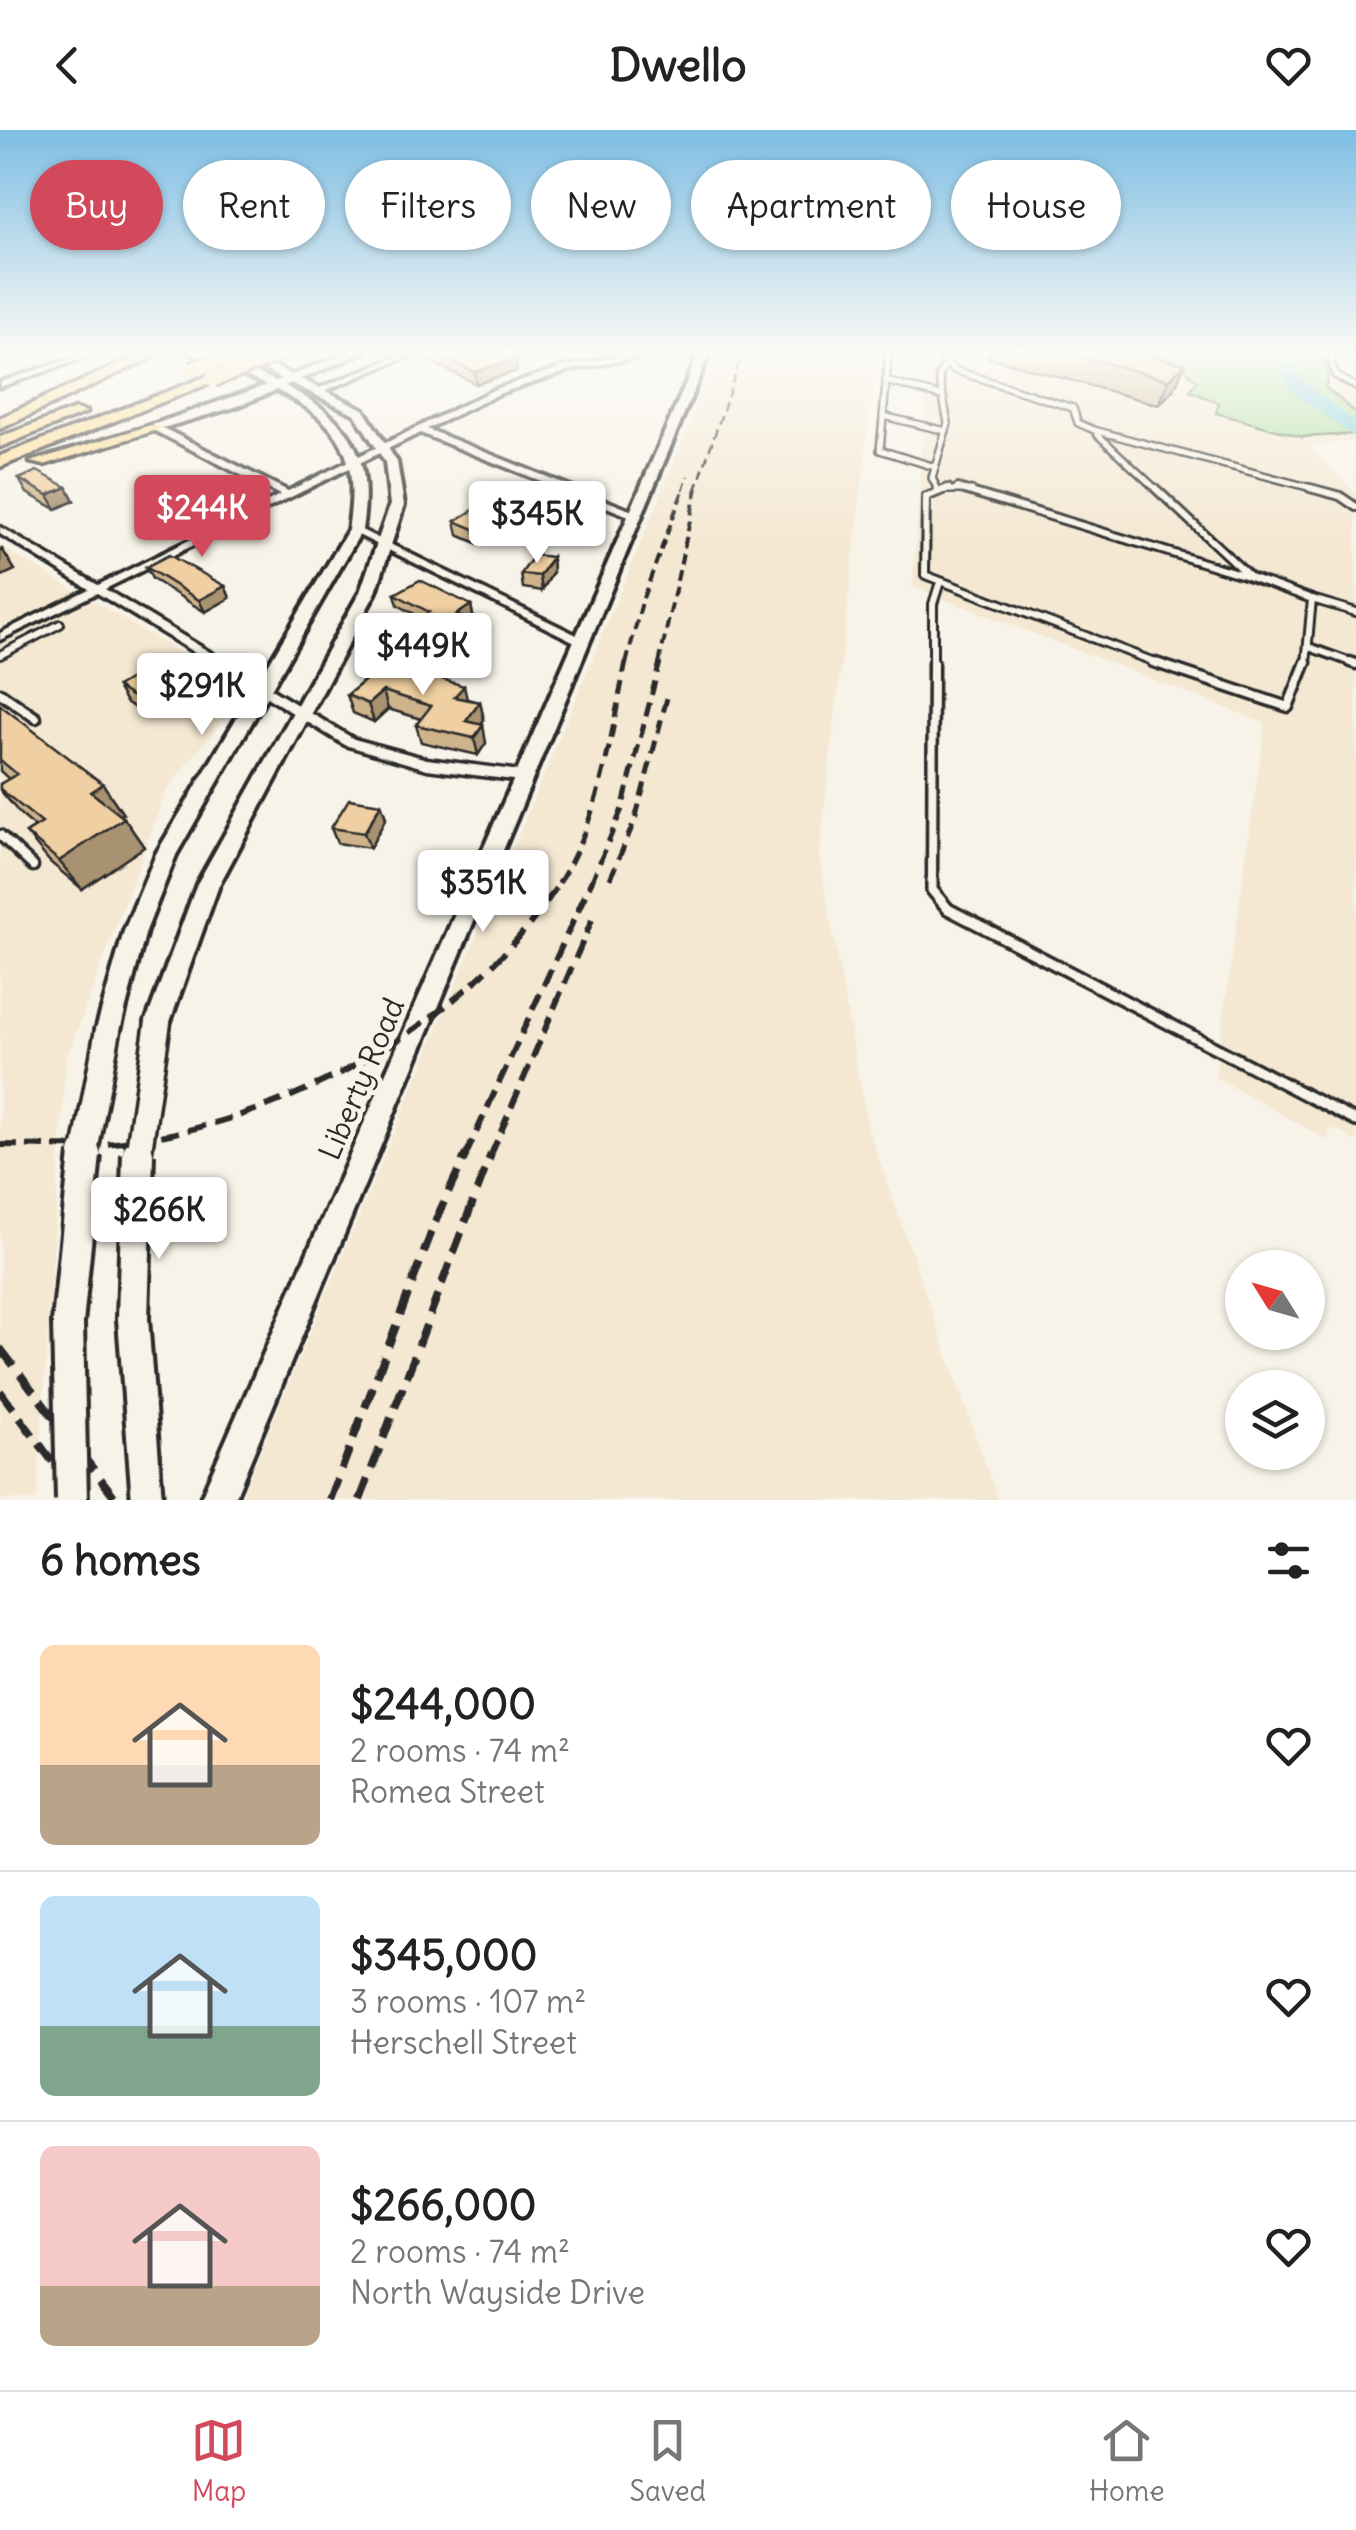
<!DOCTYPE html>
<html lang="en">
<head>
<meta charset="utf-8">
<style>
  body { margin:0; font-family:Delius,sans-serif; background:#f6f6f6; color:#222; height:100vh; display:flex; flex-direction:column; font-size:38px; white-space:nowrap }
  * { box-sizing:border-box; margin:0 }
  p { font-size:32px; color:#767676 }
  .icon { flex:none; width:55px; height:55px; fill:none; stroke:currentColor; stroke-width:2; stroke-linecap:round; stroke-linejoin:round }
  .map { position:relative; height:1370px; overflow:hidden }
  .panel { display:flex; flex-direction:column; background:#fff; flex:1 }
  .panel>* { flex:none }
  .banner { position:absolute; left:30px; top:30px; width:1298px; height:90px; display:flex; gap:20px }
  .needle { width:65px; rotate:307deg }
  .fabs { position:absolute; left:1225px; top:1120px; display:grid; gap:20px }
  .fabs a { display:grid; place-items:center; width:100px; height:100px; border-radius:50%; background:#fff; box-shadow:0 2px 8px #0004; font-size:50px }
  .price { position:absolute; translate:-50% -85px; padding:0 22px; border-radius:10px; background:#fff; color:#222; font-size:32px; line-height:65px; filter:drop-shadow(0 2px 5px #0008) }
  .price::after { content:''; position:absolute; left:50%; top:60px; width:30px; height:22px; margin-left:-15px; background:inherit; clip-path:polygon(0 0,100% 0,50% 100%) }
  .price.selected { background:#d1495b; color:#fff }
  ul { padding:0; list-style:none }
  li { display:flex; align-items:center; gap:30px; height:250px; padding:0 40px }
  li+li { border-top:2px solid #e0e0e0 }
  li span { display:grid; place-items:center; flex:none; width:280px; height:200px; border-radius:15px; color:#555 }
  li>.icon { margin-inline-start:auto }
  span .icon { width:120px; height:120px; fill:#fffc; stroke-width:1 }
  li b { font-size:42px }
  h2 { display:flex; justify-content:space-between; align-items:center; height:120px; padding:0 40px; font-size:42px }
  .chip { padding:0 35px; border-radius:45px; background:#fff; box-shadow:0 2px 8px #0004; font-size:35px; line-height:90px }
  .chip.selected { background:#d1495b; color:#fff }
  header { display:flex; justify-content:space-between; align-items:center; height:130px; padding:0 40px; background:#fff; font-size:45px; font-weight:700 }
  .tab-bar { display:flex; justify-content:space-around; align-items:center; height:140px; border-top:2px solid #e0e0e0; background:#fff; font-size:28px; color:#767676 }
  .tab-bar a { display:grid; justify-items:center; gap:5px }
  .tab-bar .selected { color:#d1495b }
  .map>svg:first-child { display:block }
  .built { fill:#f5e8d3 }
  .green { fill:#adde9f; stroke:#6c8465; stroke-width:2.5 }
  .lines { fill:none; stroke-linecap:round; stroke-linejoin:round }
  .river { fill:#7fcddd; fill-rule:evenodd }
  .service-far3-casing { stroke:#2b2b2b; stroke-width:10 }
  .service-far2-casing { stroke:#2b2b2b; stroke-width:12 }
  .service-far1-casing { stroke:#2b2b2b; stroke-width:15 }
  .service-casing { stroke:#2b2b2b; stroke-width:16 }
  .minor-casing { stroke:#2b2b2b; stroke-width:7 }
  .secondary-casing { stroke:#2b2b2b; stroke-width:8 }
  .motorway-casing { stroke:#2b2b2b; stroke-width:7 }
  .service-far3 { stroke:#f7f3e8; stroke-width:5 }
  .service-far2 { stroke:#f7f3e8; stroke-width:6 }
  .service-far1 { stroke:#f7f3e8; stroke-width:8 }
  .service { stroke:#f7f3e8; stroke-width:9 }
  .minor { fill:#f7f3e8; fill-rule:evenodd }
  .secondary { fill:#f7f3e8; fill-rule:evenodd }
  .motorway { fill:#fdde96; fill-rule:evenodd }
  .rail-far4 { stroke:#2b2b2b; stroke-width:2.5; stroke-dasharray:9 5; stroke-linecap:butt }
  .rail-far3 { stroke:#2b2b2b; stroke-width:4; stroke-dasharray:11 6; stroke-linecap:butt }
  .rail-far2 { stroke:#2b2b2b; stroke-width:5; stroke-dasharray:14 8; stroke-linecap:butt }
  .rail-far1 { stroke:#2b2b2b; stroke-width:6; stroke-dasharray:18 9; stroke-linecap:butt }
  .rail { stroke:#2b2b2b; stroke-width:8; stroke-dasharray:22 11; stroke-linecap:butt }
  .secondary-bridge-far1-casing { stroke:#2b2b2b; stroke-width:31; stroke-linecap:butt }
  .secondary-bridge-casing { stroke:#2b2b2b; stroke-width:38; stroke-linecap:butt }
  .motorway-bridge-casing { stroke:#2b2b2b; stroke-width:20; stroke-linecap:butt }
  .secondary-bridge-far1 { stroke:#f7f3e8; stroke-width:24 }
  .secondary-bridge { stroke:#f7f3e8; stroke-width:30 }
  .motorway-bridge { stroke:#fdde96; stroke-width:15 }
  .wall { fill:#ceb38b; stroke:#2b2b2b; stroke-width:2.5 }
  .shaded-wall { fill:#a89271; stroke:#2b2b2b; stroke-width:2.5 }
  .building { fill:#f0d0a2; stroke:#2b2b2b; stroke-width:2.5 }
  .labels { text-anchor:middle; stroke-width:10; stroke-linejoin:round; paint-order:stroke }
  .street-label { font-size:30px; fill:#2b2b2b; stroke:#f7f3e8 }
</style>
</head>
<body>
<header><svg class="icon" aria-label="back" viewBox="0 0 24 24"><path d="M15 5l-7 7 7 7"/></svg>Dwello<svg class="icon" aria-label="heart" viewBox="0 0 24 24"><path d="M12 20l-8-8c-3-5 5-10 8-4 3-6 11-1 8 4z"/></svg></header>
<div class="map">
<svg width="1356" height="1370" viewBox="0 0 1356 1370">
  <rect width="100%" height="100%" fill="#f7f3e8"/>
  <filter id="ink" filterUnits="userSpaceOnUse"><feTurbulence type="fractalNoise" baseFrequency=".01" numOctaves="2"/><feDisplacementMap in="SourceGraphic" scale="20" xChannelSelector="R" yChannelSelector="G"/><feConvolveMatrix kernelMatrix="1 2 1 2 8 2 1 2 1" color-interpolation-filters="sRGB"/></filter>
  <g filter="url(#ink)">
    <g class="built">
      <polygon points="721,221 877,221 819,727 868,998 998,1370 240,1370"/>
      <polygon points="928,221 1120,221 1184,238 1220,274 1216,282 1302,307 1356,304 1356,312 1308,315 1356,364 1356,1011 1333,998 1327,1010 1215,947 1265,593 913,457"/>
      <polygon points="1321,221 1356,221 1356,283 1324,257 1328,247"/>
      <polygon points="0,416 246,562 167,659 66,930 37,1370 0,1370"/>
    </g>
    <polygon class="green" points="1120,221 1321,221 1328,247 1325,257 1356,283 1356,304 1302,307 1216,283 1219,273 1190,261 1197,251 1184,238"/>
    <g class="lines">
      <polygon class="river" points="1269,221 1285,221 1305,253 1356,293 1356,308 1291,261"/>
      <g class="service-far3-casing">
        <g id="service-far3">
          <polyline points="889,221 880,320 935,337"/>
          <polyline points="942,221 943,231 954,240 1073,278 1078,293 1094,300 1319,360"/>
          <polyline points="1329,221 1335,245 1356,257"/>
          <polyline points="886,251 941,266"/>
          <polyline points="883,286 946,301"/>
          <polyline points="1097,304 1157,360"/>
          <polyline points="938,360 932,348 948,293 939,246 946,233"/>
          <polyline points="942,360 972,360"/>
        </g>
      </g>
      <g class="service-far2-casing">
        <g id="service-far2">
          <polyline points="948,358 926,367 925,445 1160,534"/>
          <polyline points="958,358 1250,447"/>
          <polyline points="1155,358 1250,447 1312,469"/>
          <polyline points="1310,358 1340,366 1356,377"/>
          <polyline points="1309,517 1356,534"/>
          <polyline points="0,525 60,494"/>
          <polyline points="933,534 933,474 939,455"/>
          <polyline points="1306,534 1312,469 1356,482"/>
        </g>
      </g>
      <g class="service-far1-casing">
        <g id="service-far1">
          <polyline points="1153,532 1288,577 1306,532"/>
          <polyline points="1350,532 1356,534"/>
          <polyline points="0,563 36,588"/>
          <polyline points="0,705 33,736"/>
          <polyline points="932,753 933,532"/>
        </g>
      </g>
      <g class="service-casing">
        <polyline id="service" points="932,750 932,760 948,779 1356,991"/>
      </g>
      <g class="minor-casing">
        <g id="minor">
          <polygon points="94,221 104,221 0,257 0,252"/>
          <polygon points="411,221 421,221 324,261 317,259"/>
          <path d="M 645,221 C 663,220 689,219 707,224 L 703,226 L 655,224 L 571,240 L 501,263 L 427,299 L 635,382 L 635,386 L 629,386 L 420,303 L 105,459 L 354,609 L 427,629 L 521,641 L 526,643 L 528,646 L 526,649 L 521,651 L 427,639 L 345,615 L 97,463 L 0,510 L 0,503 L 89,459 L 0,404 L 0,397 L 98,455 L 280,365 L 153,300 L 153,296 L 159,296 L 288,361 L 495,259 L 566,236 Z"/>
          <polygon points="355,397 585,509 587,511 585,513 577,513 352,402 350,400"/>
        </g>
      </g>
      <g class="secondary-casing">
        <g id="secondary">
          <path d="M 188,221 L 202,221 L 276,251 L 282,249 L 229,221 L 242,221 L 292,245 L 352,221 L 365,221 L 301,249 L 363,279 L 397,332 L 404,375 L 376,462 L 219,755 L 167,900 L 158,903 L 149,900 L 146,892 L 197,754 L 360,462 L 390,375 L 385,332 L 355,284 L 291,253 L 285,256 C 353,291 373,325 362,400 L 176,725 L 146,801 L 120,900 L 117,908 L 108,911 L 99,908 L 96,900 L 124,801 L 156,724 L 348,400 C 360,327 343,293 276,260 L 235,277 L 152,301 L 152,295 L 267,255 Z"/>
          <polygon points="700,221 710,221 234,1370 200,1370"/>
        </g>
      </g>
      <g class="motorway-casing">
        <g id="motorway">
          <polygon points="148,221 165,221 0,299 0,288"/>
          <polygon points="208,246 220,249 0,337 0,326"/>
          <polygon points="75,279 87,282 0,317 0,307"/>
          <polygon points="151,295 164,298 44,335 30,332"/>
        </g>
      </g>
      <use href="#service-far3" class="service-far3"/>
      <use href="#service-far2" class="service-far2"/>
      <use href="#service-far1" class="service-far1"/>
      <use href="#service" class="service"/>
      <use href="#minor" class="minor"/>
      <use href="#secondary" class="secondary"/>
      <use href="#motorway" class="motorway"/>
      <g class="rail-far4">
        <polyline points="683,360 688,346"/>
        <polyline points="696,360 743,221"/>
      </g>
      <g class="rail-far3">
        <polyline points="626,534 643,468 684,358"/>
        <polyline points="659,534 697,358"/>
      </g>
      <g class="rail-far2">
        <polyline points="610,749 635,690 667,568"/>
        <path d="M 559,753 C 601,685 610,609 626,532"/>
        <polyline points="591,753 622,679 660,532"/>
      </g>
      <g class="rail-far1">
        <path d="M 0,1015 C 25,1015 51,1017 76,1016 C 255,1009 466,904 561,750"/>
        <polyline points="465,1027 592,750"/>
        <polyline points="490,1027 592,790"/>
      </g>
      <g class="rail">
        <polyline points="0,1218 117,1370"/>
        <polyline points="0,1261 81,1370"/>
        <polyline points="330,1370 438,1085 466,1024"/>
        <polyline points="360,1370 491,1024"/>
      </g>
      <g class="secondary-bridge-far1-casing">
        <g id="secondary-bridge-far1">
          <polyline points="84,1027 108,900"/>
          <polyline points="138,1027 158,892"/>
        </g>
      </g>
      <g class="secondary-bridge-casing">
        <g id="secondary-bridge">
          <polyline points="138,1024 133,1189 147,1370"/>
          <polyline points="72,1370 68,1193 85,1024"/>
        </g>
      </g>
      <g class="motorway-bridge-casing">
        <g id="motorway-bridge">
          <polyline points="192,240 231,226"/>
          <polyline points="213,249 283,222"/>
        </g>
      </g>
      <use href="#secondary-bridge-far1" class="secondary-bridge-far1"/>
      <use href="#secondary-bridge" class="secondary-bridge"/>
      <use href="#motorway-bridge" class="motorway-bridge"/>
    </g>
    <g class="wall">
      <polygon points="426,221 463,221 517,241 476,254 427,230"/>
      <polygon points="989,221 1132,221 1185,234 1174,259 1159,275 988,227"/>
      <polygon points="19,349 67,357 74,371 56,379 27,363"/>
      <polygon points="557,369 558,383 549,396 521,392 519,378"/>
      <polygon points="495,386 498,400 477,413 458,405 455,391"/>
      <polygon points="552,427 553,442 542,461 523,458 521,444"/>
      <polygon points="146,437 225,456 230,468 205,482 152,449"/>
      <polygon points="395,464 471,475 473,486 465,491 467,500 450,512 423,498 420,487 398,475"/>
      <polygon points="388,532 467,569 480,572 484,590 480,595 486,613 478,625 421,612 416,595 421,589 388,579 374,592 353,583 347,565"/>
      <polygon points="117,557 178,560 141,582 126,572"/>
      <polygon points="0,575 123,684 121,685 144,717 82,759 50,732 26,703 35,697 21,685 0,660 0,654 9,649 0,641"/>
      <polygon points="381,674 386,688 370,718 337,713 331,698"/>
    </g>
    <g class="shaded-wall">
      <polygon points="516,229 517,241 476,254 474,242"/>
      <polygon points="1185,234 1174,259 1159,275 1169,250"/>
      <polygon points="67,357 74,371 56,379 48,365"/>
      <polygon points="557,369 558,383 549,396 548,382"/>
      <polygon points="495,386 498,400 477,413 474,399"/>
      <polygon points="2,419 15,440 0,447 0,420"/>
      <polygon points="552,427 553,442 542,461 540,446"/>
      <polygon points="225,456 230,468 205,482 199,470"/>
      <polygon points="471,475 473,486 465,491 467,500 450,512 448,501 456,485"/>
      <polygon points="170,545 178,560 141,582 133,567"/>
      <polygon points="464,556 468,574 454,567"/>
      <polygon points="383,561 388,579 374,592 368,574"/>
      <polygon points="480,572 484,590 472,607 466,591"/>
      <polygon points="483,595 486,613 478,625 474,608"/>
      <polygon points="103,654 123,684 112,691 91,662"/>
      <polygon points="381,674 386,688 370,718 364,703"/>
      <polygon points="124,688 144,717 82,759 59,731"/>
    </g>
    <g class="building">
      <polygon points="430,221 463,221 469,223 496,221 516,229 474,242"/>
      <polygon points="1062,221 1132,221 1185,234 1169,250"/>
      <polygon points="37,341 67,357 48,365 19,349"/>
      <polygon points="527,365 557,369 548,382 519,378"/>
      <polygon points="477,378 495,386 474,399 455,391"/>
      <polygon points="169,425 225,456 199,470 146,437"/>
      <polygon points="534,425 552,427 540,446 521,444"/>
      <polygon points="420,450 471,475 456,485 465,489 448,501 420,487 429,482 395,464"/>
      <polygon points="388,532 464,556 454,567 480,572 466,591 483,595 474,608 416,595 431,576 383,561 368,574 347,565"/>
      <polygon points="154,535 170,545 133,567 117,557"/>
      <polygon points="0,575 103,654 91,662 124,688 59,731 26,703 42,693 0,659 0,654 17,644 0,630"/>
      <polygon points="349,669 381,674 364,703 331,698"/>
    </g>
  </g>
  <linearGradient id="sky" x2="0" y2="1"><stop stop-color="#7ebee4"/><stop offset="0.54" stop-color="#fbfaf5"/><stop offset="1" stop-color="#fbfaf5" stop-opacity="0"/></linearGradient>
  <rect width="1356" height="412" fill="url(#sky)"/>
  <g class="labels">
    <g class="street-label">
      <text transform="translate(362 949) rotate(-67)" y="10">Liberty Road</text>
    </g>
  </g>
</svg>
<div class="fabs">
<a><svg class="needle" viewBox="-14 -14 28 28"><path d="M0-13l5 13h-10z" fill="#e53935"/><path d="M0 13l5-13h-10z" fill="#767676"/></svg></a>
<a><svg class="icon" aria-label="layers" viewBox="0 0 24 24"><path d="M12 4l9 5-9 5-9-5zM3 14l9 5 9-5"/></svg></a>
</div>
<b class="price selected" style="left:202px;top:430px">$244K</b>
<b class="price" style="left:537px;top:436px">$345K</b>
<b class="price" style="left:423px;top:568px">$449K</b>
<b class="price" style="left:202px;top:608px">$291K</b>
<b class="price" style="left:483px;top:805px">$351K</b>
<b class="price" style="left:159px;top:1132px">$266K</b>
<div class="banner">
<a class="chip selected">Buy</a>
<a class="chip">Rent</a>
<a class="chip">Filters</a>
<a class="chip">New</a>
<a class="chip">Apartment</a>
<a class="chip">House</a>
</div>
</div>
<section class="panel">
<h2>6 homes<svg class="icon" aria-label="filters" viewBox="0 0 24 24"><path d="M4 7h16M4 17h16"/><circle cx="9" cy="7" r="2"/><circle cx="15" cy="17" r="2"/></svg></h2>
<ul>
<li><span style="background:linear-gradient(#ffd9b3 60%,#b9a48a 0)"><svg class="icon" aria-label="home" viewBox="0 0 24 24"><path d="M3 11l9-7 9 7M6 9v11h12V9"/></svg></span><div><b>$244,000</b><p>2 rooms · 74 m²</p><p>Romea Street</p></div><svg class="icon" aria-label="heart" viewBox="0 0 24 24"><path d="M12 20l-8-8c-3-5 5-10 8-4 3-6 11-1 8 4z"/></svg></li>
<li><span style="background:linear-gradient(#bfe0f5 65%,#7fa58c 0)"><svg class="icon" aria-label="home" viewBox="0 0 24 24"><path d="M3 11l9-7 9 7M6 9v11h12V9"/></svg></span><div><b>$345,000</b><p>3 rooms · 107 m²</p><p>Herschell Street</p></div><svg class="icon" aria-label="heart" viewBox="0 0 24 24"><path d="M12 20l-8-8c-3-5 5-10 8-4 3-6 11-1 8 4z"/></svg></li>
<li><span style="background:linear-gradient(#f6c9c9 70%,#b9a48a 0)"><svg class="icon" aria-label="home" viewBox="0 0 24 24"><path d="M3 11l9-7 9 7M6 9v11h12V9"/></svg></span><div><b>$266,000</b><p>2 rooms · 74 m²</p><p>North Wayside Drive</p></div><svg class="icon" aria-label="heart" viewBox="0 0 24 24"><path d="M12 20l-8-8c-3-5 5-10 8-4 3-6 11-1 8 4z"/></svg></li>
</ul>
</section>
<nav class="tab-bar">
<a class="selected"><svg class="icon" aria-label="map" viewBox="0 0 24 24"><path d="M3 6l6-2 6 2 6-2v14l-6 2-6-2-6 2zM9 4v14M15 6v14"/></svg>Map</a>
<a><svg class="icon" aria-label="saved" viewBox="0 0 24 24"><path d="M7 4h10v16l-5-4-5 4z"/></svg>Saved</a>
<a><svg class="icon" aria-label="home" viewBox="0 0 24 24"><path d="M3 11l9-7 9 7M6 9v11h12V9"/></svg>Home</a>
</nav>
</body>
</html>
